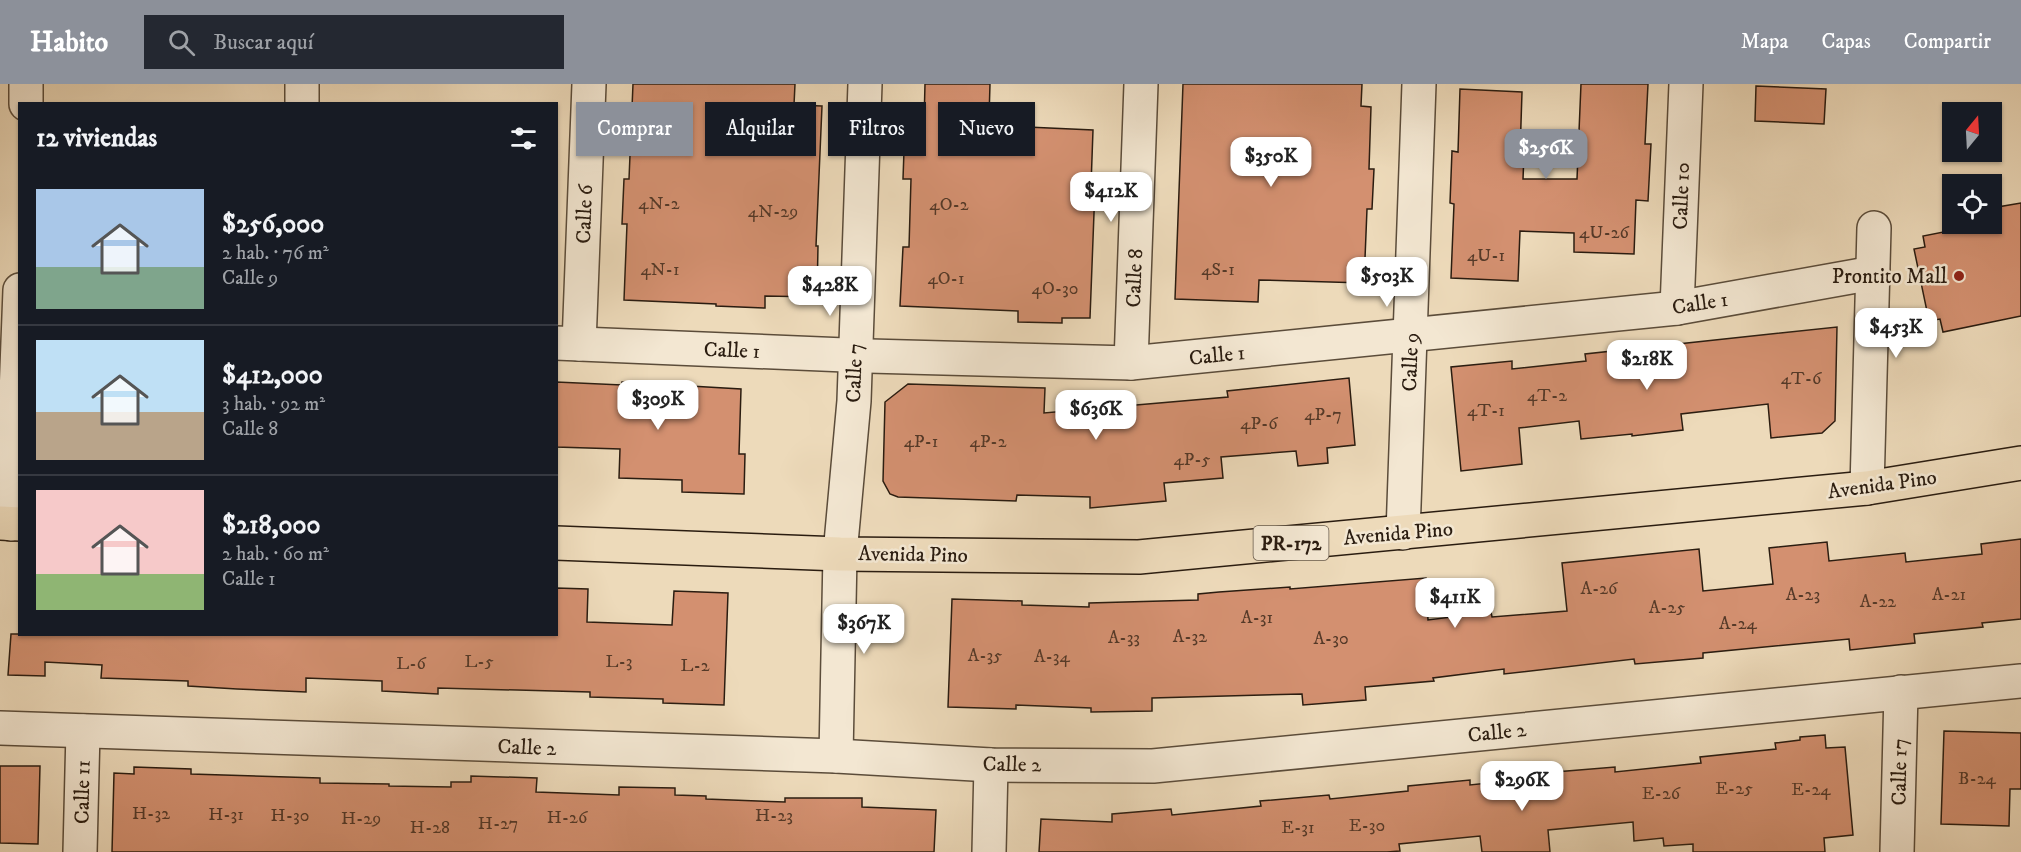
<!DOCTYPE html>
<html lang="es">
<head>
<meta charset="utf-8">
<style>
  body { margin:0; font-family:"IM FELL DW Pica",serif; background:#242831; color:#f1f3f6; height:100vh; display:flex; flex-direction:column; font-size:22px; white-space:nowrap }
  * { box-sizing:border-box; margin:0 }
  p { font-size:20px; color:#9ea1a6 }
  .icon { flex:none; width:33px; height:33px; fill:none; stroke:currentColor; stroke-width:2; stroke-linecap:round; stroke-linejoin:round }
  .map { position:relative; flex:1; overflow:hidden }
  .details { position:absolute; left:18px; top:18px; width:540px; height:534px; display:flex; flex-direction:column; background:#171b24; border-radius:0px; box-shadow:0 2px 4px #0004 }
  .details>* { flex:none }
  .banner { position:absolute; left:576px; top:18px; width:570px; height:54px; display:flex; gap:12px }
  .needle { width:39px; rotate:18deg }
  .controls { position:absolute; left:1942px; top:18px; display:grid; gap:12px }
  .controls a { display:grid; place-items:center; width:60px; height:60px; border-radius:0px; background:#171b24; box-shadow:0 2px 4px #0004; font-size:30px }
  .price { position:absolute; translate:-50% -51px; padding:0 14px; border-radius:12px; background:#fff; color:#222; font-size:20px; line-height:39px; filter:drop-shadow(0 2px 3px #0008) }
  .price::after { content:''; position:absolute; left:50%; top:36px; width:18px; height:14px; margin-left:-9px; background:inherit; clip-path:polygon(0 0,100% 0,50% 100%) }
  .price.selected { background:#8c9099; color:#fff }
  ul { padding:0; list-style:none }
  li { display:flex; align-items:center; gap:18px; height:150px; padding:0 18px }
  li+li { border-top:2px solid #363941 }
  li span { display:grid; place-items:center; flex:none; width:168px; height:120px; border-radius:0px; color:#555 }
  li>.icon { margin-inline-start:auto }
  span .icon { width:72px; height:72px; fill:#fffc; stroke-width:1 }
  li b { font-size:26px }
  h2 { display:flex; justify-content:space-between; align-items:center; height:72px; padding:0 18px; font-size:26px }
  .pill { padding:0 21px; border-radius:0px; background:#171b24; box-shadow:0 2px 4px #0004; font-size:21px; line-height:54px }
  .pill.selected { background:#8c9099; color:#fff }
  header { display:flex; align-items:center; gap:36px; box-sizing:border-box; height:84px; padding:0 30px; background:#8c9099; color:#fff }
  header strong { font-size:28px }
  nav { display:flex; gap:33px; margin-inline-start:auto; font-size:21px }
  .search { width:420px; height:54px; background:#242831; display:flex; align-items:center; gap:15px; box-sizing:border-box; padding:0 21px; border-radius:0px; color:#9ea1a6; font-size:22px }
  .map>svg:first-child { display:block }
  .building { fill:#d39070; stroke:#2a1c10; stroke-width:1.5 }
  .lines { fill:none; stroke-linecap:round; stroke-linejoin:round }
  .minor-casing { stroke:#5b4c3a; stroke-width:36 }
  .major-casing { stroke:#2a1c10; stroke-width:36 }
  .minor { stroke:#f3e7d2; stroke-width:33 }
  .major { stroke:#eddaba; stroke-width:33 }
  .poi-dot { fill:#8f2418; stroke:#f3e7d2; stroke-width:2 }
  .labels { text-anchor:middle; stroke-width:5; stroke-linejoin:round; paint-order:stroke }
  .number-label { font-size:18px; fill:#543928 }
  .shield { fill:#f3e7d2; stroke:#66594a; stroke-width:1.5 }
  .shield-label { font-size:20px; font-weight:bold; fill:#2a1c10 }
  .street-label { font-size:21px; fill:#2a1c10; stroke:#f3e7d2 }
  .poi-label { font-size:21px; fill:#2a1c10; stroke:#f3e7d2; text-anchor:end }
</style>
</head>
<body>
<header>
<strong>Habito</strong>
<div class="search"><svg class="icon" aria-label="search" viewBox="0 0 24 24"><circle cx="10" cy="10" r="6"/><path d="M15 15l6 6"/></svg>Buscar aquí</div>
<nav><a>Mapa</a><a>Capas</a><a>Compartir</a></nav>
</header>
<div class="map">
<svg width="2021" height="768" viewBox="0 0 2021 768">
  <rect width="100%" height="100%" fill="#eddaba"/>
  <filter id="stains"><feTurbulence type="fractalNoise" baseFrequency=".00333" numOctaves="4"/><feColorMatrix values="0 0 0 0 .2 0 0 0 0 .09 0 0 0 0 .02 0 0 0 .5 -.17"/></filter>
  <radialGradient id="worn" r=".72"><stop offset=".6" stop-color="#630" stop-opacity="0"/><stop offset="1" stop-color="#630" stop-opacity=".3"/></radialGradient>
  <g class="building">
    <polygon points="633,0 795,0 794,21 822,22 816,162 818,162 817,213 765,212 765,224 716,222 716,220 624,216 627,140 622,140 624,95 629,95"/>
    <polygon points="925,0 990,0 989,34 1002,34 1002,42 1093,46 1091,102 1095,103 1090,234 1062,234 1062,239 1018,238 1018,227 900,222 903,163 909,163 911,95 903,95 905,39 924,39"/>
    <polygon points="1183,0 1362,0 1361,22 1371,23 1369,85 1374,85 1372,125 1367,125 1364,199 1259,196 1258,218 1175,215"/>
    <polygon points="1581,0 1648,0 1645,60 1651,60 1648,117 1636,116 1634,170 1574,168 1574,149 1520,147 1518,197 1451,194 1454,120 1450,119 1452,67 1458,68 1460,5 1522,8 1520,70 1524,70 1523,95 1577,95"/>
    <polygon points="1756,2 1826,5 1824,40 1755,37"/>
    <polygon points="2021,119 2021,232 1943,248 1940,235 1929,237 1914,165 1925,163 1923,152 1984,140 1992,140 1992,124"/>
    <polygon points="1837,243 1835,337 1822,349 1771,354 1768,320 1681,330 1683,346 1632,352 1632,350 1581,355 1579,337 1519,344 1522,380 1461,387 1451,283 1512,277 1512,285 1586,277 1585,270"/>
    <polygon points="1349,294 1355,361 1327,364 1328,379 1298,382 1296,367 1221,373 1223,394 1164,399 1166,417 1090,424 1090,413 1017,411 1016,417 898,413 890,410 883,397 885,318 908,300 1045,304 1044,329 1228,313 1227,307"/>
    <polygon points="556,298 622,301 622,298 741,305 739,370 745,370 744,410 682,408 682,396 619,394 620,365 556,363"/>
    <polygon points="2021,455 2021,535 1982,539 1983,543 1914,550 1915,559 1850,566 1849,555 1703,569 1703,574 1635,580 1634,575 1504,590 1504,585 1433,594 1434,597 1365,603 1366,616 1303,621 1302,610 1152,614 1152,627 1091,628 1091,624 1016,621 1016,625 948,623 952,515 1022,517 1022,521 1089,523 1089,519 1198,516 1198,510 1219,508 1290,503 1290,505 1426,494 1428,536 1491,528 1492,533 1567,527 1562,479 1699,465 1703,507 1773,500 1769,464 1827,458 1829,477 1905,469 1906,478 1982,470 1981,460"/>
    <polygon points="556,504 588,505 587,538 672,541 674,507 728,509 724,621 663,619 663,615 590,613 590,608 438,604 438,610 382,607 382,597 306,594 306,608 237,605 188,602 188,597 101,594 102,581 45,578 45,592 8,591 11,550 556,550"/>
    <polygon points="1944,647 2021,649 2021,705 2010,705 2009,742 1941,740"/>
    <polygon points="1825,651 1826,664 1845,663 1853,751 1824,754 1825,768 1693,768 1693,760 1664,762 1663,754 1634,757 1633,738 1548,746 1550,768 1482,768 1480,752 1399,760 1400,767 1387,768 1039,768 1041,735 1112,738 1112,730 1171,725 1172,731 1261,722 1260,717 1329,711 1330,715 1408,707 1408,702 1470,696 1470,701 1555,692 1555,688 1615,683 1615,688 1701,679 1700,673 1776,665 1775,659 1800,656 1800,653"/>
    <polygon points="0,682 40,682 38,760 0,759"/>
    <polygon points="134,683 191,685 191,690 320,694 320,699 389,700 389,702 451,703 451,698 471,698 471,692 537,694 536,708 619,711 619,703 675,704 675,711 706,712 706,715 785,718 785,714 862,714 862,723 936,726 934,768 112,768 114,689 134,690"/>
  </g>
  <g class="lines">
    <g class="minor-casing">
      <g id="minor">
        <polyline points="26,20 26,0"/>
        <polyline points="302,20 302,0"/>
        <polyline points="1677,224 1686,0"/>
        <polyline points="556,259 869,272 1131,279 1677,224 1873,189"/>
        <polyline points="579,260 589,0"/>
        <polyline points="1131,279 1141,0"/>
        <polyline points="1867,404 1874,144"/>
        <polyline points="11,440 20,206"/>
        <polyline points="1403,449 1419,0"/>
        <polyline points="0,644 836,672 991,681 1153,682 2021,597"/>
        <polyline points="836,672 840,470 854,317 865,0"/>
        <polyline points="80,768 83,647"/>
        <polyline points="989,768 991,681"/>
        <polyline points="1897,768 1901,608"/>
      </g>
    </g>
    <g class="major-casing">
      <g id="major">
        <polyline points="0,439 20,440"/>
        <polyline points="556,459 840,470 1139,473 1867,404 2021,379"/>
      </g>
    </g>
    <use href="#minor" class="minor"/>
    <use href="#major" class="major"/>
  </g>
  <circle class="poi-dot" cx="1959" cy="192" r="6"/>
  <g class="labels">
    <g class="number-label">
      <text x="659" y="125">4N-2</text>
      <text x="949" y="126">4O-2</text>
      <text x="773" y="133">4N-29</text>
      <text x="1604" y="154">4U-26</text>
      <text x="1486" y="177">4U-1</text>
      <text x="660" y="191">4N-1</text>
      <text x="1218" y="191">4S-1</text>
      <text x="946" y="200">4O-1</text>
      <text x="1055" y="210">4O-30</text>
      <text x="1801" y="300">4T-6</text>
      <text x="1547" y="317">4T-2</text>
      <text x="1486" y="332">4T-1</text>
      <text x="1323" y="336">4P-7</text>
      <text x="1259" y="345">4P-6</text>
      <text x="921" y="363">4P-1</text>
      <text x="988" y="363">4P-2</text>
      <text x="1192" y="381">4P-5</text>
      <text x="1599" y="510">A-26</text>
      <text x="1803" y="516">A-23</text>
      <text x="1949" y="516">A-21</text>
      <text x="1878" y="523">A-22</text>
      <text x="1667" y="529">A-25</text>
      <text x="1257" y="539">A-31</text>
      <text x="1738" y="545">A-24</text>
      <text x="1190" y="558">A-32</text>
      <text x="1124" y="559">A-33</text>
      <text x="1331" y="560">A-30</text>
      <text x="985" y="577">A-35</text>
      <text x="1052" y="578">A-34</text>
      <text x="479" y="583">L-5</text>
      <text x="619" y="583">L-3</text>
      <text x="411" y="585">L-6</text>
      <text x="695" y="587">L-2</text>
      <text x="1977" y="700">B-24</text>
      <text x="1734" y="710">E-25</text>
      <text x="1811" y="711">E-24</text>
      <text x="1661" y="715">E-26</text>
      <text x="151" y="735">H-32</text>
      <text x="226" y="736">H-31</text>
      <text x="290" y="737">H-30</text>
      <text x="774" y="737">H-23</text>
      <text x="567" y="739">H-26</text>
      <text x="361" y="740">H-29</text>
      <text x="498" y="745">H-27</text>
      <text x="1367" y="747">E-30</text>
      <text x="430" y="749">H-28</text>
      <text x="1298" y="749">E-31</text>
    </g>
    <rect class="shield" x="1253.5" y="442" width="75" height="34" rx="4.5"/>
    <g class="shield-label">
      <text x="1291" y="466">PR-172</text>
    </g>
    <g class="street-label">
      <text transform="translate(1681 112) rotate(-88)" y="7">Calle 10</text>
      <text transform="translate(584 130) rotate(-88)" y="7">Calle 6</text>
      <text transform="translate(1134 194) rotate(-88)" y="7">Calle 8</text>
      <text transform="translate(1700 219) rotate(-9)" y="7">Calle 1</text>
      <text transform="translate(732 266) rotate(2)" y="7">Calle 1</text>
      <text transform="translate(1217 271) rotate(-6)" y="7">Calle 1</text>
      <text transform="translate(1410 278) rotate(-88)" y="7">Calle 9</text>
      <text transform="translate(854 289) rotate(-88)" y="7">Calle 7</text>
      <text transform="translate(1882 400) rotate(-8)" y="7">Avenida Pino</text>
      <text transform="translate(1398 449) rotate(-5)" y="7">Avenida Pino</text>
      <text transform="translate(913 470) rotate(1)" y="7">Avenida Pino</text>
      <text transform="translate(1497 648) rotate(-6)" y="7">Calle 2</text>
      <text transform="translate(527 663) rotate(2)" y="7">Calle 2</text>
      <text transform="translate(1012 680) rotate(1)" y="7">Calle 2</text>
      <text transform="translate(1899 688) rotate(-89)" y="7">Calle 17</text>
      <text transform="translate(82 708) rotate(-89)" y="7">Calle 11</text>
    </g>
    <g class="poi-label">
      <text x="1947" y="199">Prontito Mall</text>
    </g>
  </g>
  <rect width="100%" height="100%" filter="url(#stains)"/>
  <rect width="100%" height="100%" fill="url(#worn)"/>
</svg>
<div class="controls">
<a><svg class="needle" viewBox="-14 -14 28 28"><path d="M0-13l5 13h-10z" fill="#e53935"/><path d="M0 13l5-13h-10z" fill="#9ea1a6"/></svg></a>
<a><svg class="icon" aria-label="locate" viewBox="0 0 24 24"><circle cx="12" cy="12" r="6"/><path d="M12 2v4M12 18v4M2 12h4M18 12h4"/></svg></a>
</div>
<b class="price selected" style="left:1546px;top:96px">$256K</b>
<b class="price" style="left:1271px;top:104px">$350K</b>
<b class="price" style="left:1111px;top:139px">$412K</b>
<b class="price" style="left:1387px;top:224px">$503K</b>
<b class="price" style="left:830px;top:233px">$428K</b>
<b class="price" style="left:1896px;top:275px">$453K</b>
<b class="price" style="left:1647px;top:307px">$218K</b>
<b class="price" style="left:658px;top:347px">$309K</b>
<b class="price" style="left:1096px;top:357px">$636K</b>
<b class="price" style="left:1455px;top:545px">$411K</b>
<b class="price" style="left:864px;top:571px">$367K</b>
<b class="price" style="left:1522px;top:728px">$296K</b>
<div class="banner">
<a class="pill selected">Comprar</a>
<a class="pill">Alquilar</a>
<a class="pill">Filtros</a>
<a class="pill">Nuevo</a>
</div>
<section class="details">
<h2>12 viviendas<svg class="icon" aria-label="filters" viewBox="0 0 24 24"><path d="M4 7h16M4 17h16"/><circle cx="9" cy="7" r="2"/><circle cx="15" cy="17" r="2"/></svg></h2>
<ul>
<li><span style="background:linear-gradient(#a9c7e8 65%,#7fa58c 0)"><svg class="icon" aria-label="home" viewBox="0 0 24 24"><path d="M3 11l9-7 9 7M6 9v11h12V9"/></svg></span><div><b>$256,000</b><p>2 hab. · 76 m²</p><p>Calle 9</p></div></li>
<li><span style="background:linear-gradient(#bfe0f5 60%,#b9a48a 0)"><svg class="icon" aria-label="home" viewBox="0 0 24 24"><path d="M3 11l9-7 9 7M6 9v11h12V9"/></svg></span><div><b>$412,000</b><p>3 hab. · 92 m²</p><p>Calle 8</p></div></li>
<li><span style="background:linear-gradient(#f6c9c9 70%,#8fb573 0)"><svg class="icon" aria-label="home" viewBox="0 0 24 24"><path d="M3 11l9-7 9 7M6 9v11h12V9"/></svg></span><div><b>$218,000</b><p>2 hab. · 60 m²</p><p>Calle 1</p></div></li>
</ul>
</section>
</div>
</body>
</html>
